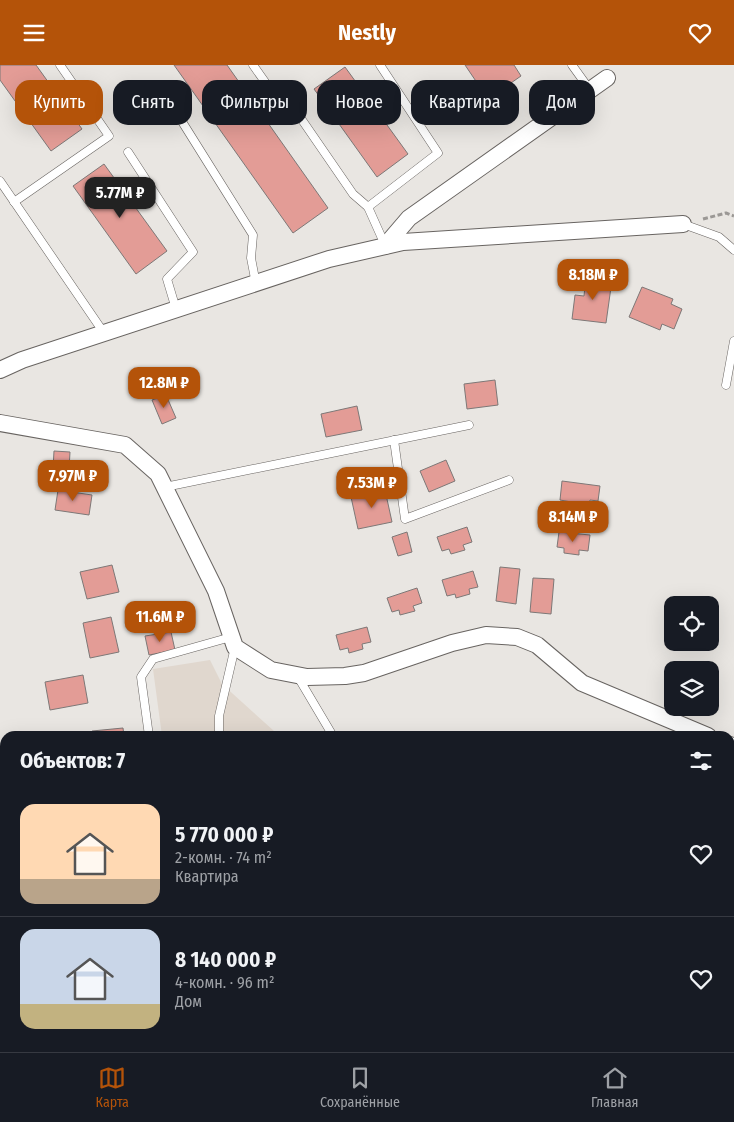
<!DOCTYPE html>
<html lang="ru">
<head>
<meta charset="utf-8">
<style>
  body { margin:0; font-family:"Fira Sans Condensed",sans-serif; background:#242831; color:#f1f3f6; height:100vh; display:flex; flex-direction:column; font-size:19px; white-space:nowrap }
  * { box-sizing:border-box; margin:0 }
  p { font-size:16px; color:#9ea1a6 }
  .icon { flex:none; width:28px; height:28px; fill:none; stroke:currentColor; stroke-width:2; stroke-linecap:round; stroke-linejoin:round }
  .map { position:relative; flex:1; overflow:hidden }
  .side { position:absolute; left:0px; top:666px; width:735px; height:321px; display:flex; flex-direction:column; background:#171b24; border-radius:15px 15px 0 0; box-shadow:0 5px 20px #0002 }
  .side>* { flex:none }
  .guide { position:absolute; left:15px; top:15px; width:705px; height:45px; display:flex; gap:10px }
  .controls { position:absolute; left:664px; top:531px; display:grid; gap:10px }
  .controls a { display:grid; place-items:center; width:55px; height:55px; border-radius:10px; background:#171b24; box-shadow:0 5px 20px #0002; font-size:25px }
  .price { position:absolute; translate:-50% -42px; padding:0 11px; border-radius:10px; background:#b45309; color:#fff; font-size:16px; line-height:32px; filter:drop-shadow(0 1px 2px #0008) }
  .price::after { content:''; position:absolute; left:50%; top:30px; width:15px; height:11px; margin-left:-8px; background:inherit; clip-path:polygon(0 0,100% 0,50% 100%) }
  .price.on { background:#222; color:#fff }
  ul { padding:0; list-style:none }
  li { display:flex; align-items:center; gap:15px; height:125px; padding:0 20px }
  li+li { border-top:1px solid #363941 }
  li span { display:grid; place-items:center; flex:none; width:140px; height:100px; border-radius:15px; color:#555 }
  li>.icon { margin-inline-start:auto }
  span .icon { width:60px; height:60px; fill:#fffc; stroke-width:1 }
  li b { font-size:21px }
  h2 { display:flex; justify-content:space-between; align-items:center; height:60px; padding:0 20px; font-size:21px }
  .pill { padding:0 18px; border-radius:15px; background:#171b24; box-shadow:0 5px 20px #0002; font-size:18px; line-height:45px }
  .pill.on { background:#b45309; color:#fff }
  header { display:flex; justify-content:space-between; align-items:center; height:65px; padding:0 20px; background:#b45309; color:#fff; font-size:22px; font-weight:700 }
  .dock { display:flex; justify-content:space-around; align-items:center; height:70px; border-top:1px solid #363941; background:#171b24; font-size:14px; color:#9ea1a6 }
  .dock a { display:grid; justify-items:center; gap:2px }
  .dock .on { color:#b45309 }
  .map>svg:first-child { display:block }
  .built { fill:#e0d7ce }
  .building { fill:#e39c96; stroke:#7d7877 }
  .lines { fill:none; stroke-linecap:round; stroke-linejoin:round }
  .lane-casing { stroke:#686461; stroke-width:9 }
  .street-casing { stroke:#686461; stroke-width:18 }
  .path { stroke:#9b9895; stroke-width:3; stroke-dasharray:5 2.5; stroke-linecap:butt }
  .lane { stroke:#fff; stroke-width:8 }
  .street { stroke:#fff; stroke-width:16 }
</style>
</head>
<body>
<header><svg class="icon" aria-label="menu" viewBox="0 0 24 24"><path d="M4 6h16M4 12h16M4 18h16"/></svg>Nestly<svg class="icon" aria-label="heart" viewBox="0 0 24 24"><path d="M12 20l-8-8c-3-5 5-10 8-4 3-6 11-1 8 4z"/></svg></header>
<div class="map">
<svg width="734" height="987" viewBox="0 0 734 987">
  <rect width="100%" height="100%" fill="#e9e6e2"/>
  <g class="built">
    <polygon points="210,595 222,619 274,666 275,671 162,671 153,604"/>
    <polygon points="342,983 342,987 250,987 250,983"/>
  </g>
  <g class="building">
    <polygon points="0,0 36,0 82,64 51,86 0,15"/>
    <polygon points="174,0 227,0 328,143 293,168"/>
    <polygon points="465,0 514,0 521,11 488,34"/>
    <polygon points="345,2 408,89 377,112 314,24"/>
    <polygon points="104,99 167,186 136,209 73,121"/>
    <polygon points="586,211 612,215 606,258 572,254 575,230 584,231"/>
    <polygon points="642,222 673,234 671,239 682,244 674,264 662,259 660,265 629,252"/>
    <polygon points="495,315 498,340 467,344 464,319"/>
    <polygon points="166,330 176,353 162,359 152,335"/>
    <polygon points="357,341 362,365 326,372 321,349"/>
    <polygon points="54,386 70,387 68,422 52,421"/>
    <polygon points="446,395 455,416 429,427 420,406"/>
    <polygon points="562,416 600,421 598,436 590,435 589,440 560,435"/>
    <polygon points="58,425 92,430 89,450 55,445"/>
    <polygon points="385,425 392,457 358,464 351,432"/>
    <polygon points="467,462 472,477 463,480 465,485 451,489 449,484 442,486 437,472"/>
    <polygon points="407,467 412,487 398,491 392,472"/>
    <polygon points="559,467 590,470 588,486 579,485 579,490 564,488 564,483 557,482"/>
    <polygon points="112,500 119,527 87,534 80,507"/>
    <polygon points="500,502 520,504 516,539 496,536"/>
    <polygon points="473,506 478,522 469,524 470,529 456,533 455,529 447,531 442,515"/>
    <polygon points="533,513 554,514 551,549 530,547"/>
    <polygon points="417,523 422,538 413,541 415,546 400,550 399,545 392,547 387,533"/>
    <polygon points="111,552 119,587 90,593 83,558"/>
    <polygon points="367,562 371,577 362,579 363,584 349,588 348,583 340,585 336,570"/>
    <polygon points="171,567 175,585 149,590 145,571"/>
    <polygon points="83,610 88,638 50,645 45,617"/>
    <polygon points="123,663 124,671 92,671 92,666"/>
    <polygon points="730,755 734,757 734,804 730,802"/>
    <polygon points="0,922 5,922 5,959 0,958"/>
    <polygon points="585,982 610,982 608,987 595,987"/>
  </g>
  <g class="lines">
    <g class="lane-casing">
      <g id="lane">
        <polyline points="253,0 275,31 300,52 353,129 368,142"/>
        <polyline points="380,0 438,88 368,142 385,180"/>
        <polyline points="572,0 590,25"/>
        <polyline points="171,39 253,170 251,193 256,219"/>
        <polyline points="128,87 193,187 167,214 176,244"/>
        <polyline points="0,116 104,268"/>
        <polyline points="14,137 109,71 60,0"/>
        <polyline points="683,159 719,172 734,185"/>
        <polyline points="726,320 734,276"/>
        <polyline points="394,375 405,454 509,415"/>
        <polyline points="165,422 469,360"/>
        <polyline points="298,612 333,671"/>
        <polyline points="149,671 141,612 153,594 231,572"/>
        <polyline points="219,671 219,651 235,582"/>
        <polyline points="730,836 734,830"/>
        <polyline points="648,987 651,982"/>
      </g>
    </g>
    <g class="street-casing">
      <g id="street">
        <polyline points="385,181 409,153 607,13"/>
        <polyline points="0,305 22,295 329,194 403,177 683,159"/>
        <polyline points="0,358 125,380 158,409 216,526 235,582 271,605 307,612 345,611 364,608 452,578 486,570 517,572 537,580 582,618 708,671"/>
        <polyline points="730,680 734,682"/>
      </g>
    </g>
    <polyline class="path" points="703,154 726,148 734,151"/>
    <use href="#lane" class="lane"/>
    <use href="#street" class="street"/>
  </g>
</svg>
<div class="controls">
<a><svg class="icon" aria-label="locate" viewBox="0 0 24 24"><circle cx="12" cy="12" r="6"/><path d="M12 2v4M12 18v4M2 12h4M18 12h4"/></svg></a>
<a><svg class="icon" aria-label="layers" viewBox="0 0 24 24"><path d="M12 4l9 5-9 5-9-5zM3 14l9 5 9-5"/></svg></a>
</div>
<b class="price on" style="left:120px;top:154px">5.77M ₽</b>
<b class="price" style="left:593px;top:236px">8.18M ₽</b>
<b class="price" style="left:164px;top:344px">12.8M ₽</b>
<b class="price" style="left:73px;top:437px">7.97M ₽</b>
<b class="price" style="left:372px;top:444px">7.53M ₽</b>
<b class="price" style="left:573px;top:478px">8.14M ₽</b>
<b class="price" style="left:160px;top:578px">11.6M ₽</b>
<div class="guide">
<a class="pill on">Купить</a>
<a class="pill">Снять</a>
<a class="pill">Фильтры</a>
<a class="pill">Новое</a>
<a class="pill">Квартира</a>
<a class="pill">Дом</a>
</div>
<section class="side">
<h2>Объектов: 7<svg class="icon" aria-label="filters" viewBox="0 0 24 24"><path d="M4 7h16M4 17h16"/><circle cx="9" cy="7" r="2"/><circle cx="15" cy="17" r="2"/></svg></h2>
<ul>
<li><span style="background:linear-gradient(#ffd9b3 75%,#b9a48a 0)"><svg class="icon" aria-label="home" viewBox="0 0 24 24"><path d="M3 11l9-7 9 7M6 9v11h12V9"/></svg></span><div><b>5 770 000 ₽</b><p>2-комн. · 74 m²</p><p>Квартира</p></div><svg class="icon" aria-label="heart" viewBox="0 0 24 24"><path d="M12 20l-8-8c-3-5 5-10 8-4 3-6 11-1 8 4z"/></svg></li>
<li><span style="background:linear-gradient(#c9d6e8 75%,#c2b280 0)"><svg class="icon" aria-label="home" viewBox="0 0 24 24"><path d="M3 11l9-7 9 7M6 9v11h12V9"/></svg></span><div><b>8 140 000 ₽</b><p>4-комн. · 96 m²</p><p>Дом</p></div><svg class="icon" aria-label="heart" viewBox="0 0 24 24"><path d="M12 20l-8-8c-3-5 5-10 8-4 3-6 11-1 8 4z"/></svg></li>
</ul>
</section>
</div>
<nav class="dock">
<a class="on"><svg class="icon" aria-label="map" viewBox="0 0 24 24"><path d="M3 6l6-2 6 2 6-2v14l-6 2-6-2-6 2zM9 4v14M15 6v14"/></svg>Карта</a>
<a><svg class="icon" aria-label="saved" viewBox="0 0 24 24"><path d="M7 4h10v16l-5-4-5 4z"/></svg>Сохранённые</a>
<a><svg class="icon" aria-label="home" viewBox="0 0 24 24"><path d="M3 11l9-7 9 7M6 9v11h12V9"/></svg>Главная</a>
</nav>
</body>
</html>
